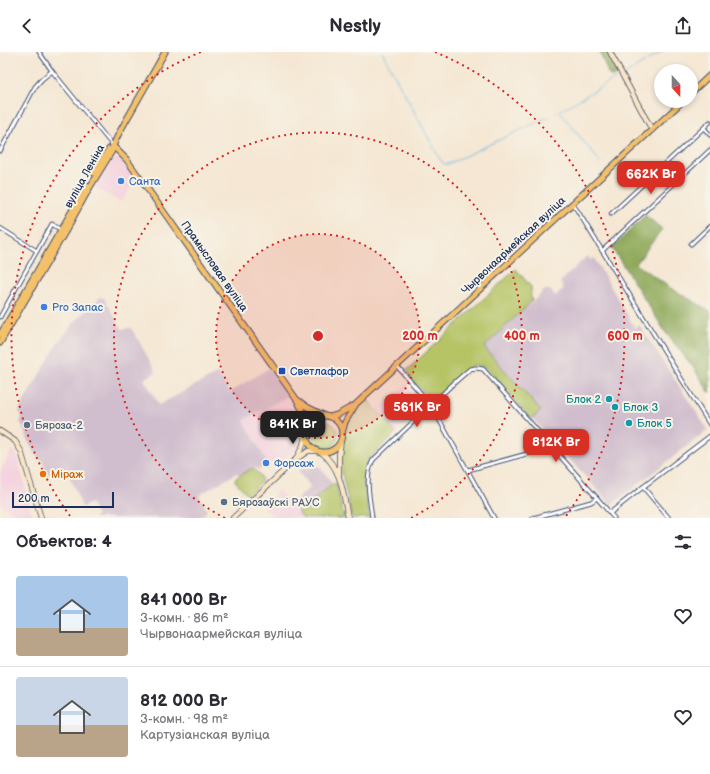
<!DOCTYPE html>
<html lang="ru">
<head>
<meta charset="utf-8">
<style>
  body { margin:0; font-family:"Balsamiq Sans",sans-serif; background:#f2f2f3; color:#2b2b33; height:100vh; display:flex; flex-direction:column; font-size:15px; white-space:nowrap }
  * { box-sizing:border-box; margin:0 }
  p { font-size:13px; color:#7c7c81 }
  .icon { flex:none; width:22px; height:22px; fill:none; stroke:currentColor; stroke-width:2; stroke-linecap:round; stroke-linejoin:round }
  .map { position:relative; height:466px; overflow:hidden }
  .details { display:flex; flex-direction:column; background:#fff; flex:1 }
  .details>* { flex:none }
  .needle { width:26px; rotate:159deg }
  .tools { position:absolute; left:654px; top:12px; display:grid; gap:8px }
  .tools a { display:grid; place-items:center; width:44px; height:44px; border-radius:50%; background:#fff; box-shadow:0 2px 6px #0003; font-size:20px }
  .scale { position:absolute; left:12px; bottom:10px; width:102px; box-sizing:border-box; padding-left:4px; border:2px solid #1b2f5e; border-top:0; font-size:11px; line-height:14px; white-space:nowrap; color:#1b2f5e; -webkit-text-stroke:3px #f7f3e8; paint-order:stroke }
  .price { position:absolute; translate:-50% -34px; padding:0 9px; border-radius:8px; background:#d93025; color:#fff; font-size:13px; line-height:26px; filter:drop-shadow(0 1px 2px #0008) }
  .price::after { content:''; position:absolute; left:50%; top:24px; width:12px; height:9px; margin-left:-6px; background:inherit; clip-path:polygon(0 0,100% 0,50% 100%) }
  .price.selected { background:#222; color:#fff }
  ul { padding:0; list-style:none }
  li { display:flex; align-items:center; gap:12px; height:100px; padding:0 16px }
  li+li { border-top:1px solid #e1e1e2 }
  li span { display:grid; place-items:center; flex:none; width:112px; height:80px; border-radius:4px; color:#555 }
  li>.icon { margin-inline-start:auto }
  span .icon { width:48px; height:48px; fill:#fffc; stroke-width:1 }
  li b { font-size:17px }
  h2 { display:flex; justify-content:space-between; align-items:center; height:48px; padding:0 16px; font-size:17px }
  header { display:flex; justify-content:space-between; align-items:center; height:52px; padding:0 16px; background:#fff; font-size:18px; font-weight:600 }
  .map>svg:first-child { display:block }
  .built { fill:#f4cfdd }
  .industrial { fill:#d0bdcd }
  .green { fill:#b6c466; stroke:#687a62 }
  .forest { fill:#90aa5b; stroke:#566c5c }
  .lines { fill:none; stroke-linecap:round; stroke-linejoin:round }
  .stream { stroke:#68b8e3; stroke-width:1 }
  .street-casing { stroke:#3c4b70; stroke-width:5 }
  .secondary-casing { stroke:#3c4b70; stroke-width:6 }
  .primary-casing { stroke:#3c4b70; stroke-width:7 }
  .street { stroke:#fff; stroke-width:3 }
  .secondary { stroke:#fbe6c4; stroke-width:4.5 }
  .primary { stroke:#f4c16b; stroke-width:5 }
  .ring { fill:none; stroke:#d62828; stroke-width:2; stroke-dasharray:2 4 }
  .shop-dot { fill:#3f7fe0; stroke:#f7f3e8; stroke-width:1.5 }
  .transit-dot { fill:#1a4fb4; stroke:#f7f3e8; stroke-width:1.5 }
  .culture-dot { fill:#0f9aa8; stroke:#f7f3e8; stroke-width:1.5 }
  .service-dot { fill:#5c6f8a; stroke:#f7f3e8; stroke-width:1.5 }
  .food-dot { fill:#e8710a; stroke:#f7f3e8; stroke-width:1.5 }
  .labels { text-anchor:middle; stroke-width:4; stroke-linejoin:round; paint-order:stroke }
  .street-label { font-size:11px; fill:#1b2f5e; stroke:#f7f3e8 }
  .shop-label { font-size:11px; fill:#366cbe; stroke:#f7f3e8; text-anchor:start }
  .transit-label { font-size:11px; fill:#164399; stroke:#f7f3e8; text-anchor:start }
  .culture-label { font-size:11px; fill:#0d838f; stroke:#f7f3e8; text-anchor:start }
  .service-label { font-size:11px; fill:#4e5e75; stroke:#f7f3e8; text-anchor:start }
  .food-label { font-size:11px; fill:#c56008; stroke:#f7f3e8; text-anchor:start }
  .centre { fill:#d62828; stroke:#f7f3e8; stroke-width:2 }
  .ring-label { font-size:12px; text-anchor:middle; font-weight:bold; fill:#d62828; stroke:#f7f3e8; stroke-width:4; stroke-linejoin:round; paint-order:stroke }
</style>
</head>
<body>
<header><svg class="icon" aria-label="back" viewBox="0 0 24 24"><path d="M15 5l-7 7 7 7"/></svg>Nestly<svg class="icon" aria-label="share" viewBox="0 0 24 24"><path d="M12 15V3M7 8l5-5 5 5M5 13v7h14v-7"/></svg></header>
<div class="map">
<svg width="710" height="466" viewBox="0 0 710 466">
  <rect width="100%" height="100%" fill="#f7f3e8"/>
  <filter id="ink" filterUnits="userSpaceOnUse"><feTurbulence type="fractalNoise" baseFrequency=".025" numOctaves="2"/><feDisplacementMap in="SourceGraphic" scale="8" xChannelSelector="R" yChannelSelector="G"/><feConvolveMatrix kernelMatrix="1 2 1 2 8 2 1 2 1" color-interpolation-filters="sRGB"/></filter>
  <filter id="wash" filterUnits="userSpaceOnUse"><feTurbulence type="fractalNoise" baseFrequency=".012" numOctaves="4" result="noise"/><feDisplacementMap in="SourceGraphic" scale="16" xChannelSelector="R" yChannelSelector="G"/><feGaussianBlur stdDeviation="0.9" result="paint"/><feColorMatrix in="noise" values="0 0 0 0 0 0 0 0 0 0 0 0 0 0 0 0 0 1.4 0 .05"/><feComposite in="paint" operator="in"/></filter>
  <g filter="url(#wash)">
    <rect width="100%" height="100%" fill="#f5e7d3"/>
    <g class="built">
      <polygon points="118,106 126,114 135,126 135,128 124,147 120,150 94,135 109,111 114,107"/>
      <polygon points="406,333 425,354 396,381 376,358"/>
      <polygon points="288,344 301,364 302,371 299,392 295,397 278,413 274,409 268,412 256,389 244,368"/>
      <polygon points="12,398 17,404 32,462 29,466 24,466 2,454 0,448 0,419"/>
      <polygon points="278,438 303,466 273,466 263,454 275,444 274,442"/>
    </g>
    <g class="industrial">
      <polygon points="587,204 591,208 594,206 635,276 639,273 708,378 611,453 532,366 541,359 484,295 545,238 550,238 555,244 564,236 560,230"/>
      <polygon points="100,245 104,246 122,277 131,276 136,284 156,320 144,327 159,353 218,321 230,340 269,316 288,344 244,368 268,412 261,415 259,418 256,416 254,418 252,416 239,424 237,421 199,443 207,459 200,466 94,466 97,464 91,451 82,455 67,419 58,421 57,420 46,423 42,407 39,408 37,403 35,403 20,369 22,367 19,358 58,291 74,271"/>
      <polygon points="307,413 319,414 333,432 298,460 291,453 311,435 298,420"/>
    </g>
    <g class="green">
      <path d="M 516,217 L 531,235 C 532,241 529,241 532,249 L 484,295 L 541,359 L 531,367 L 485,316 L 475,313 L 470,315 L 437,345 L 436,346 L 431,347 C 424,340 408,327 407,318 Z"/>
      <polygon points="366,349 369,349 396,381 368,408 364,422 369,466 352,466 342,422 341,412 344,383 346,374 350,366 362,352"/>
      <circle cx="324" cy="383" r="14"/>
      <polygon points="252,416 260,423 262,429 248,443 235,429 235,427 239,424"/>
      <polygon points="336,431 344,466 303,466 298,460 333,432"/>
    </g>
    <g class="forest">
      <polygon points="600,0 605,0 608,1 617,21 616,23 613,25 610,24 608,21"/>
      <polygon points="645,163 662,177 636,212 669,235 710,259 710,341 693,315 666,281 612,196"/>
    </g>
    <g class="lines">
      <g class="stream">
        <polyline points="382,0 441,109 445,112 448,112 548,65"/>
        <polyline points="626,22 661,0"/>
        <polyline points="560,60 601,111"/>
        <polyline points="556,61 618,25"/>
      </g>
    </g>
  </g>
  <g filter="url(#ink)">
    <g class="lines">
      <g class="street-casing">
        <g id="street">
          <polyline points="39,0 52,19 113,94"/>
          <polyline points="704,76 710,83"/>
          <polyline points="0,99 35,35 42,27 52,19"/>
          <polyline points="572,152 577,158 710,373"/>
          <polyline points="611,162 710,70"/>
          <polyline points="0,176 37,199"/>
          <polyline points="691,192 710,174"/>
          <polyline points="602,199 710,98"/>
          <polyline points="0,265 52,172 61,178"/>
          <polyline points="397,314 431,353 494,466"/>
          <polyline points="468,418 545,397 550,394"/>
          <polyline points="643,435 669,466"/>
          <polyline points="610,461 643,435 710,384"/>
          <path d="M 372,466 C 370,447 364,425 373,408 L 454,331 L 470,317 L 476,316 L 483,317 L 597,446 L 614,466"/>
          <polyline points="533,466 591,450 597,446"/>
        </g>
      </g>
      <g class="secondary-casing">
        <g id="secondary">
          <polyline points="610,0 652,78"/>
          <polyline points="0,379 15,389 21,399 41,466"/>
          <path d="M 321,400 C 342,417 343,441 348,466"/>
          <polyline points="296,407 303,393 305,384"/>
          <polyline points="339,423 339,404 341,388"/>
          <polyline points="233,466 295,408 308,399 316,399"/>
        </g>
      </g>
      <g class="primary-casing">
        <g id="primary">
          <polyline points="691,41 710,23"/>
          <path d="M 113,94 L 127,108 L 297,348 C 302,357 306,365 306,376"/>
          <polyline points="94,121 104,104 109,97"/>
          <polyline points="0,283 87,133"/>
          <polyline points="0,291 65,180 90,135 112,99 113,94 119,81 165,0"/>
          <polyline points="299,349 307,355 323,363"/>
          <circle cx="324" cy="382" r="18"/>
          <polyline points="330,365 339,362 353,354"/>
          <polyline points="342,381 345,370 356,352 683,49"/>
        </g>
      </g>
      <use href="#street" class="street"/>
      <use href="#secondary" class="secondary"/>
      <use href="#primary" class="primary"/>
    </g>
  </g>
  <circle cx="318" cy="284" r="102" fill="#d62828" fill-opacity=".12"/>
  <g class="ring">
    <circle cx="318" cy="284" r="102"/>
    <path d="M225 466A204 204 0 1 1 411 466"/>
    <path d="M70 464A307 307 0 0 1 201 0M435 0A307 307 0 0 1 566 464"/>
  </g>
  <g class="shop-dot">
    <circle cx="121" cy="129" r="4"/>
    <circle cx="44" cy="255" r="4"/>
    <circle cx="266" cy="411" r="4"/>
  </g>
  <rect class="transit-dot" x="278" y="315" width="8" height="8" rx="2"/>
  <g class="culture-dot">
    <circle cx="609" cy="347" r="4"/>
    <circle cx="615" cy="355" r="4"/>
    <circle cx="629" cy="371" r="4"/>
  </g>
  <g class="service-dot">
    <circle cx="27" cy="373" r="4"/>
    <circle cx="224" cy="450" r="4"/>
  </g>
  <circle class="food-dot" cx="43" cy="422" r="4"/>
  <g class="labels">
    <g class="street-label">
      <text transform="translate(84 124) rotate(-61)" y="4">вуліца Леніна</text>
      <text transform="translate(513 193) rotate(-43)" y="4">Чырвонаармейская вуліца</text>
      <text transform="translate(215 214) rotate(55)" y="4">Прамысловая вуліца</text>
    </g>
    <g class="shop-label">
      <text x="129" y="133">Санта</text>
      <text x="52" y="259">Pro Запас</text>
      <text x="274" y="415">Форсаж</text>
    </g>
    <g class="transit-label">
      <text x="290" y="323">Светлафор</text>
    </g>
    <g class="culture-label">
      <text x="601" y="351" text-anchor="end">Блок 2</text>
      <text x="623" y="359">Блок 3</text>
      <text x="637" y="375">Блок 5</text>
    </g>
    <g class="service-label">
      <text x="35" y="377">Бяроза-2</text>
      <text x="232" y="454">Бярозаўскі РАУС</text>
    </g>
    <g class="food-label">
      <text x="51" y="426">Міраж</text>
    </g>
  </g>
  <circle cx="318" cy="284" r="6" class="centre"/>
  <g class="ring-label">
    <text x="420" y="288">200 m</text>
    <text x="522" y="288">400 m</text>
    <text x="625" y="288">600 m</text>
  </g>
</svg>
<div class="tools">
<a><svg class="needle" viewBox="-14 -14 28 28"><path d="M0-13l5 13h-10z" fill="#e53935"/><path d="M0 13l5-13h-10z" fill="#7c7c81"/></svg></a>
</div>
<div class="scale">200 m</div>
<b class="price" style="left:651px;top:143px">662K Br</b>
<b class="price" style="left:417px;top:376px">561K Br</b>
<b class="price selected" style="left:293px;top:393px">841K Br</b>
<b class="price" style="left:556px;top:411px">812K Br</b>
</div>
<section class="details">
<h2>Объектов: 4<svg class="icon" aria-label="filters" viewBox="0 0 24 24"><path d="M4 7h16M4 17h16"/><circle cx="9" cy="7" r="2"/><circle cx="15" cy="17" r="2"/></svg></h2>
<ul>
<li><span style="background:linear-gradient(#a9c7e8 65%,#b9a48a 0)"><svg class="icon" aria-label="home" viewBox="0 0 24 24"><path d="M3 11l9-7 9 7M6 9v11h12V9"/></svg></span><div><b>841 000 Br</b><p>3-комн. · 86 m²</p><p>Чырвонаармейская вуліца</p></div><svg class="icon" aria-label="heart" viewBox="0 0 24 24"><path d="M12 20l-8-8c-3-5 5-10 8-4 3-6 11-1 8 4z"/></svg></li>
<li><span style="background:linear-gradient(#c9d6e8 60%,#b9a48a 0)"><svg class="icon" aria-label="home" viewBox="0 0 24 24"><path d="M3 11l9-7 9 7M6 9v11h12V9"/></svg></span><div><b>812 000 Br</b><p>3-комн. · 98 m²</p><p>Картузіанская вуліца</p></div><svg class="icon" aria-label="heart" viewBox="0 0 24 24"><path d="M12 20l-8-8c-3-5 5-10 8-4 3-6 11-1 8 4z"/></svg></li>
</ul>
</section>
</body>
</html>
